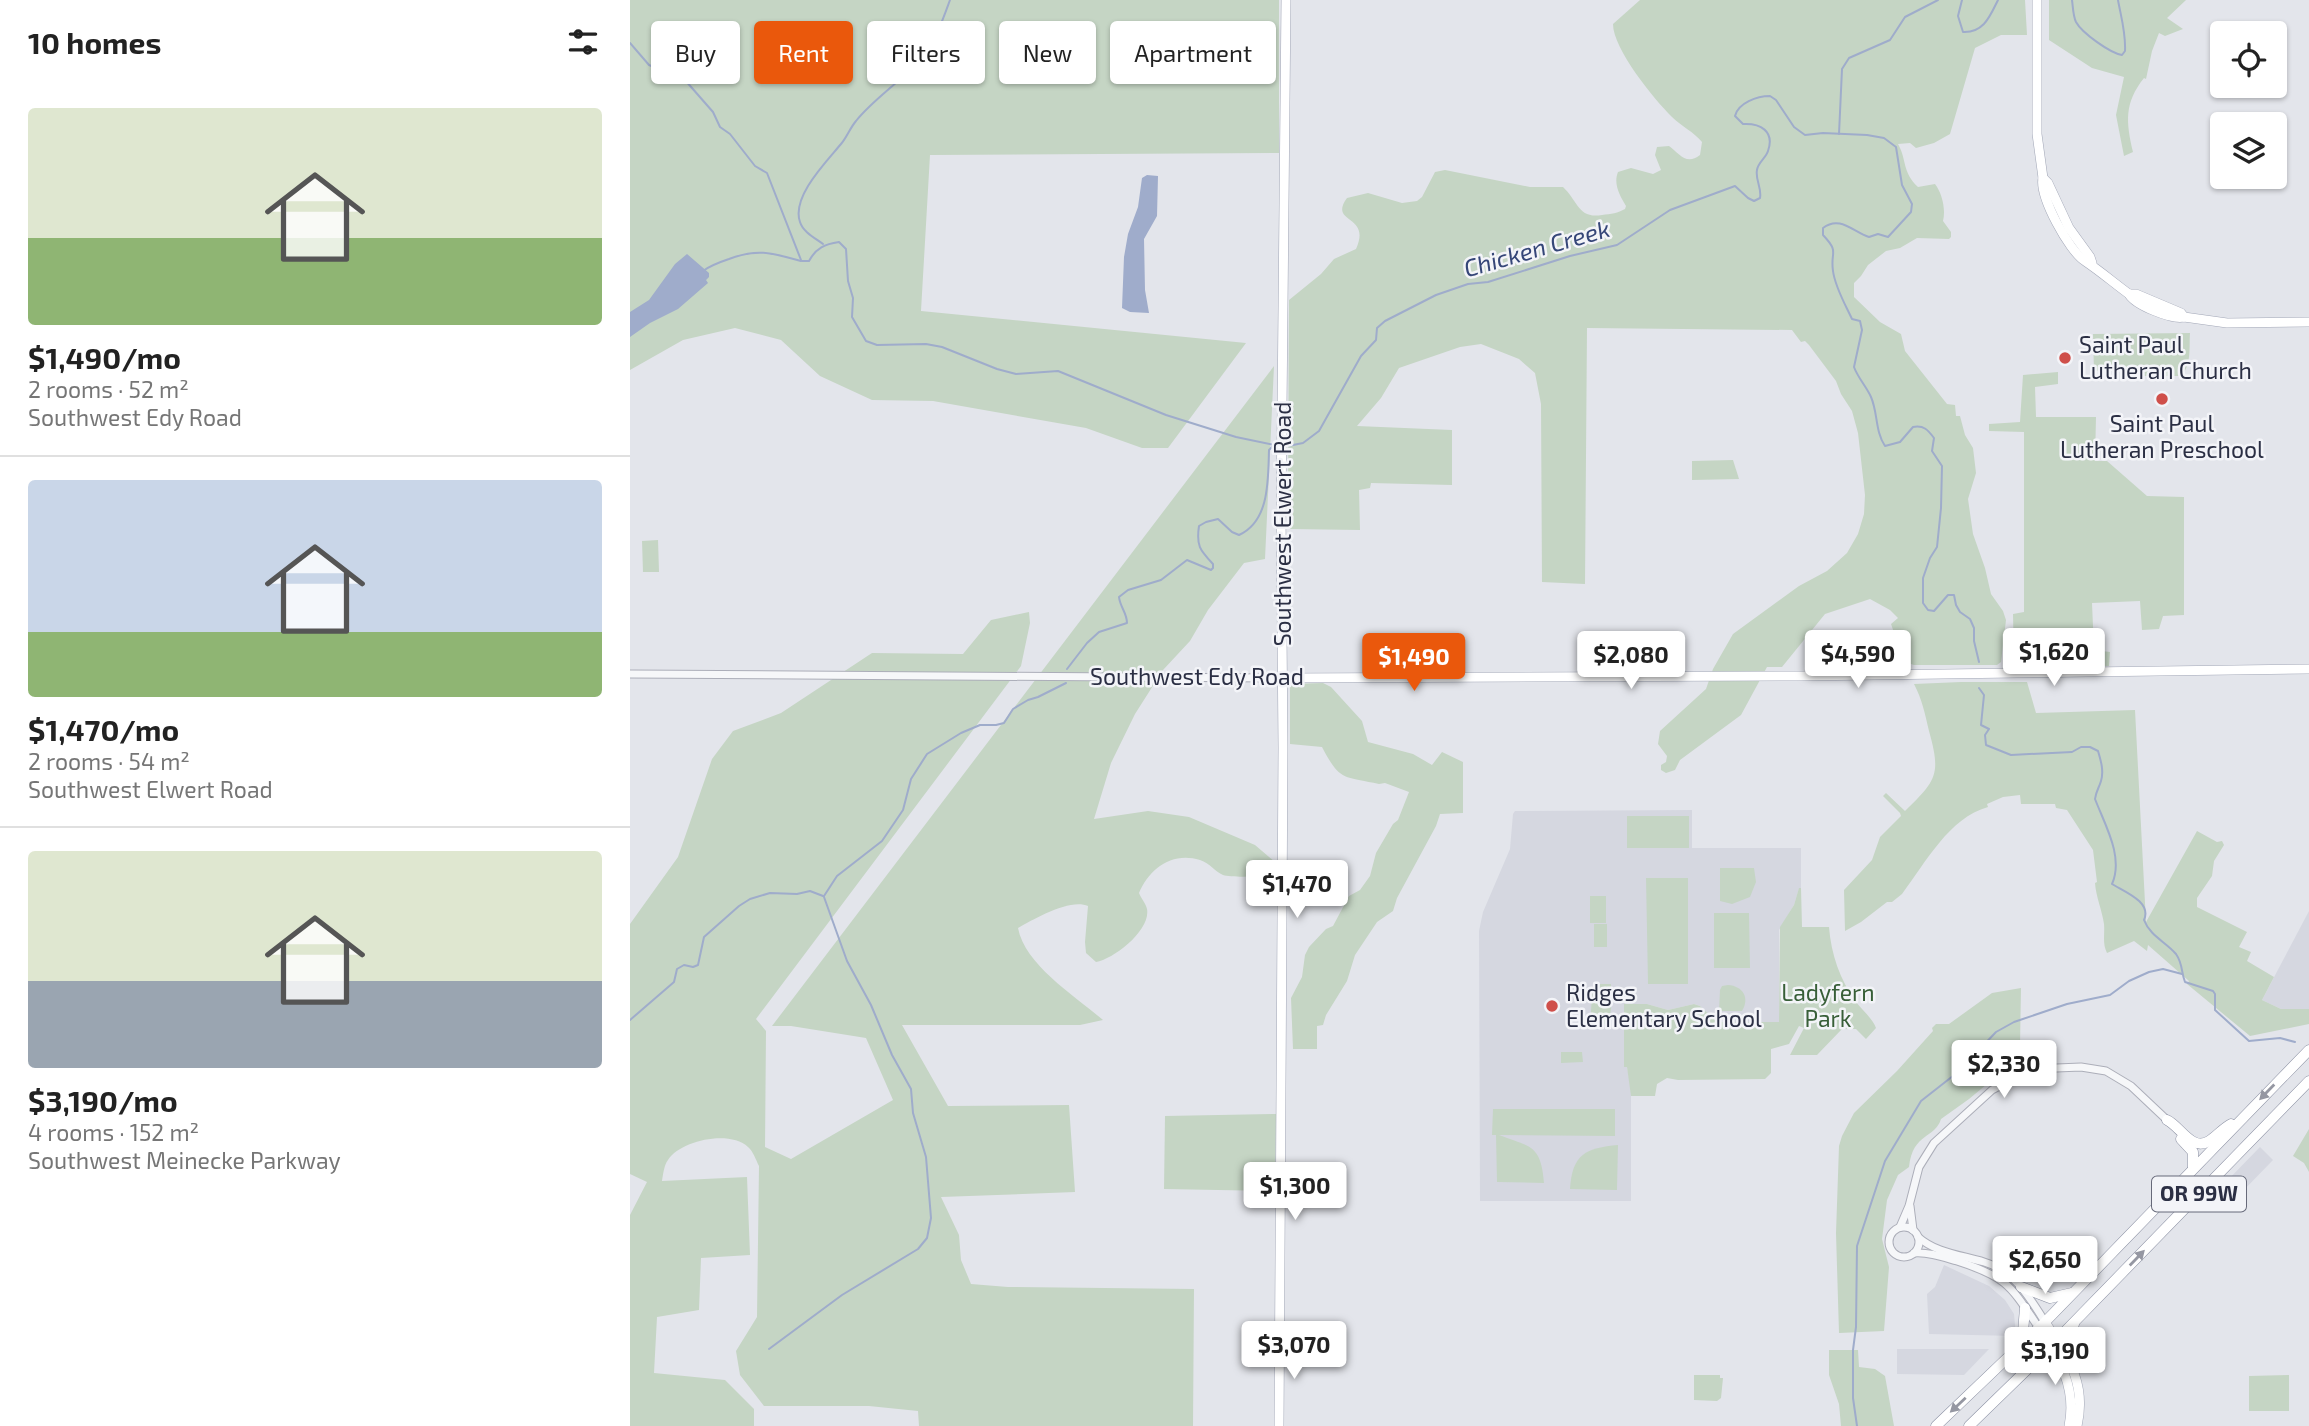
<!DOCTYPE html>
<html lang="en">
<head>
<meta charset="utf-8">
<style>
  body { margin:0; font-family:"Exo 2",sans-serif; background:#f2f2f2; color:#222; height:100vh; display:flex; flex-direction:column; font-size:26px; white-space:nowrap }
  * { box-sizing:border-box; margin:0 }
  p { font-size:23px; color:#767676 }
  .icon { flex:none; width:38px; height:38px; fill:none; stroke:currentColor; stroke-width:2; stroke-linecap:round; stroke-linejoin:round }
  .map { position:relative; flex:1; overflow:hidden }
  .drawer { display:flex; flex-direction:column; background:#fff; width:630px }
  .drawer>* { flex:none }
  .top-card { position:absolute; left:21px; top:21px; width:665px; height:63px; display:flex; gap:14px }
  .buttons { position:absolute; left:1580px; top:21px; display:grid; gap:14px }
  .buttons a { display:grid; place-items:center; width:77px; height:77px; border-radius:7px; background:#fff; box-shadow:0 2px 5px #0004; font-size:35px }
  .price { position:absolute; translate:-50% -60px; padding:0 16px; border-radius:7px; background:#fff; color:#222; font-size:23px; line-height:46px; filter:drop-shadow(0 2px 4px #0008) }
  .price::after { content:''; position:absolute; left:50%; top:42px; width:21px; height:16px; margin-left:-10px; background:inherit; clip-path:polygon(0 0,100% 0,50% 100%) }
  .price.current { background:#ea580c; color:#fff }
  ul { padding:0; list-style:none }
  li { display:grid; align-content:center; gap:14px; height:371px; padding:0 28px }
  li+li { border-top:2px solid #e0e0e0 }
  li span { display:grid; place-items:center; height:217px; border-radius:7px; color:#555 }
  li>.icon { margin-inline-start:auto }
  span .icon { width:126px; height:126px; fill:#fffc; stroke-width:1 }
  li b { font-size:30px }
  h2 { display:flex; justify-content:space-between; align-items:center; height:84px; padding:0 28px; font-size:30px }
  .tag { padding:0 24px; border-radius:7px; background:#fff; box-shadow:0 2px 5px #0004; font-size:24px; line-height:63px }
  .tag.current { background:#ea580c; color:#fff }
  main { display:flex; flex:1; min-height:0 }
  .map>svg:first-child { display:block }
  .built { fill:#d5d7e0 }
  .green { fill:#c5d5c4 }
  .water { fill:#9faccb }
  .lines { fill:none; stroke-linecap:round; stroke-linejoin:round }
  .stream { stroke:#9faccb; stroke-width:2 }
  .minor-casing { stroke:#acaeb9; stroke-width:9 }
  .major-casing { stroke:#a2a7b7; stroke-width:10 }
  .highway-casing { stroke:#8a8fa2; stroke-width:11 }
  .minor { stroke:#f6f7f9; stroke-width:7 }
  .major { stroke:#fff; stroke-width:9 }
  .highway { stroke:#fff; stroke-width:10 }
  .oneway { fill:#9597a2 }
  .poi-dot { fill:#cf4f4a; stroke:#f3f4f8; stroke-width:2.5 }
  .labels { text-anchor:middle; stroke-width:5; stroke-linejoin:round; paint-order:stroke }
  .shield { fill:#f3f4f8; stroke:#676a7a; stroke-width:2 }
  .shield-label { font-size:21px; font-weight:bold; fill:#2b2f44 }
  .poi-label { font-size:23px; fill:#2b2f44; stroke:#f3f4f8; text-anchor:start }
  .street-label { font-size:23px; fill:#2b2f44; stroke:#f3f4f8 }
  .park-label { font-size:23px; fill:#385f38; stroke:#f3f4f8 }
  .water-label { font-size:24px; font-style:italic; fill:#354678; stroke:#f3f4f8 }
</style>
</head>
<body>
<main>
<section class="drawer">
<h2>10 homes<svg class="icon" aria-label="filters" viewBox="0 0 24 24"><path d="M4 7h16M4 17h16"/><circle cx="9" cy="7" r="2"/><circle cx="15" cy="17" r="2"/></svg></h2>
<ul>
<li><span style="background:linear-gradient(#dfe7d0 60%,#8fb573 0)"><svg class="icon" aria-label="home" viewBox="0 0 24 24"><path d="M3 11l9-7 9 7M6 9v11h12V9"/></svg></span><div><b>$1,490/mo</b><p>2 rooms · 52 m²</p><p>Southwest Edy Road</p></div></li>
<li><span style="background:linear-gradient(#c9d6e8 70%,#8fb573 0)"><svg class="icon" aria-label="home" viewBox="0 0 24 24"><path d="M3 11l9-7 9 7M6 9v11h12V9"/></svg></span><div><b>$1,470/mo</b><p>2 rooms · 54 m²</p><p>Southwest Elwert Road</p></div></li>
<li><span style="background:linear-gradient(#dfe7d0 60%,#9aa5b1 0)"><svg class="icon" aria-label="home" viewBox="0 0 24 24"><path d="M3 11l9-7 9 7M6 9v11h12V9"/></svg></span><div><b>$3,190/mo</b><p>4 rooms · 152 m²</p><p>Southwest Meinecke Parkway</p></div></li>
</ul>
</section>
<div class="map">
<svg width="1679" height="1426" viewBox="0 0 1679 1426">
  <rect width="100%" height="100%" fill="#e3e5eb"/>
  <g class="built">
    <polygon points="1062,810 1062,848 1171,848 1171,888 1169,889 1164,905 1149,930 1149,1022 1087,1022 1070,1006 1064,1004 1038,1010 1017,1004 997,1067 1001,1087 1001,1201 850,1201 849,931 853,912 880,849 883,814 885,811"/>
    <polygon points="1679,911 1679,1009 1651,1009 1632,1000"/>
    <polygon points="1630,1147 1643,1160 1608,1196 1595,1183"/>
    <polygon points="1314,1265 1359,1286 1375,1300 1384,1314 1386,1336 1299,1334 1297,1294 1305,1287"/>
    <polygon points="1267,1349 1359,1349 1334,1375 1267,1374"/>
  </g>
  <g class="green">
    <polygon points="0,0 649,0 649,153 300,155 291,311 616,343 538,448 512,448 456,428 303,401 242,400 190,376 151,340 105,328 53,340 0,370"/>
    <path d="M 1010,0 L 1395,0 L 1397,35 L 1371,35 L 1345,48 L 1320,134 L 1304,143 L 1286,148 L 1280,143 L 1268,144 C 1277,160 1272,172 1288,187 L 1305,184 C 1312,193 1316,209 1313,221 L 1321,232 L 1321,237 L 1319,239 L 1287,238 L 1270,248 L 1256,251 L 1238,265 L 1231,276 L 1224,283 L 1224,297 L 1250,322 L 1271,334 L 1275,351 L 1317,404 L 1325,405 L 1326,416 L 1330,416 L 1335,435 L 1343,448 L 1346,473 L 1338,499 L 1343,534 L 1355,568 L 1361,594 L 1373,611 L 1376,620 L 1371,662 L 1367,665 L 1284,665 L 1275,662 L 1264,665 L 1262,664 L 1262,654 L 1269,647 L 1261,624 L 1268,618 L 1260,610 L 1240,599 L 1195,614 L 1152,667 L 1137,667 L 1111,715 L 1050,760 L 1045,770 L 1036,773 L 1031,770 L 1031,765 L 1036,762 L 1037,756 L 1028,744 L 1030,731 L 1076,689 L 1083,669 L 1103,634 L 1169,586 L 1197,571 L 1217,553 L 1228,534 L 1234,514 L 1235,495 L 1228,433 L 1222,411 L 1211,394 L 1206,381 L 1179,345 L 1175,341 L 1171,342 L 1162,330 L 957,328 L 955,584 L 912,582 L 911,404 L 905,373 L 889,359 L 851,344 L 830,347 L 769,368 L 751,398 L 727,426 L 822,430 L 822,485 L 741,483 L 740,488 L 729,490 L 730,530 L 660,529 L 658,513 L 659,300 L 691,274 L 704,259 L 726,249 C 742,214 698,224 717,198 L 738,193 L 772,203 L 787,201 L 792,197 L 805,172 L 815,170 L 900,187 L 933,187 C 948,201 948,219 972,215 C 981,214 988,213 995,209 L 996,206 C 990,196 983,184 988,172 L 1001,168 L 1023,174 L 1031,170 L 1025,155 L 1027,147 L 1039,146 C 1049,153 1056,166 1070,155 L 1072,142 C 1064,132 1051,126 1042,117 C 1024,99 983,49 983,24 Z"/>
    <path d="M 1419,0 L 1556,0 L 1537,18 L 1553,29 L 1535,36 L 1529,33 L 1522,51 L 1516,79 L 1514,78 C 1494,103 1496,122 1503,152 L 1494,156 L 1486,115 L 1494,77 L 1462,68 L 1419,40 Z"/>
    <path d="M 1560,333 C 1559,346 1562,368 1550,376 L 1510,376 L 1499,370 L 1464,371 L 1463,334 Z"/>
    <path d="M 644,366 L 635,559 L 614,563 L 578,610 L 560,641 L 533,670 L 505,714 L 481,763 L 464,819 L 518,811 L 559,817 L 625,845 L 645,862 L 644,876 C 633,876 602,878 593,875 C 585,872 580,863 570,860 C 542,851 519,869 509,893 C 511,898 516,904 517,909 C 521,930 484,959 466,962 L 456,953 L 455,942 L 458,906 C 440,898 404,919 388,928 C 395,965 445,996 473,1020 L 450,1025 L 272,1025 L 318,1106 L 439,1105 L 445,1192 L 311,1197 L 329,1235 L 331,1260 L 341,1284 L 378,1287 L 564,1289 L 563,1426 L 289,1426 L 288,1411 L 239,1406 L 134,1406 L 110,1375 L 106,1351 L 127,1317 L 129,1166 C 126,1160 123,1151 118,1147 C 100,1130 51,1140 38,1160 C 34,1165 33,1175 32,1181 L 117,1177 L 120,1255 L 71,1258 L 69,1310 L 27,1317 L 24,1373 L 95,1380 L 124,1409 L 124,1426 L 0,1426 L 0,1215 L 17,1182 L 0,1174 L 0,924 L 48,857 L 82,759 L 103,731 L 151,713 L 242,653 L 333,654 L 361,620 L 399,612 L 400,623 L 391,666 L 126,1019 L 136,1031 L 135,1147 L 161,1159 L 263,1100 L 236,1038 L 161,1026 L 142,1026 Z"/>
    <polygon points="1428,372 1428,384 1405,387 1406,417 1466,417 1465,461 1477,461 1517,496 1554,497 1554,615 1533,616 1529,629 1512,630 1510,601 1462,603 1464,650 1480,652 1479,666 1384,664 1383,614 1394,612 1394,432 1359,431 1359,424 1390,422 1393,375"/>
    <polygon points="1103,460 1109,479 1062,480 1062,461"/>
    <polygon points="28,540 29,572 13,572 12,541"/>
    <path d="M 1331,682 L 1397,682 L 1406,713 L 1505,710 L 1516,922 L 1567,831 L 1587,842 L 1592,841 L 1594,845 L 1584,861 L 1582,876 L 1567,898 L 1567,907 L 1617,932 L 1609,947 L 1621,952 L 1617,961 L 1644,977 L 1632,1000 L 1651,1009 L 1679,1009 L 1679,1024 L 1620,1036 L 1557,984 L 1559,981 L 1518,945 L 1517,951 L 1504,941 L 1477,953 C 1472,943 1475,934 1474,924 C 1472,910 1466,897 1465,883 L 1467,882 L 1463,850 L 1437,810 L 1426,808 L 1425,804 L 1391,804 L 1390,795 L 1373,797 L 1357,804 L 1358,807 C 1319,818 1296,862 1272,894 L 1262,902 L 1257,902 L 1231,922 L 1215,931 L 1214,890 L 1242,860 L 1250,837 L 1271,816 L 1270,813 L 1253,796 L 1256,793 L 1275,811 C 1307,780 1311,774 1299,731 C 1295,714 1292,699 1284,684 Z"/>
    <path d="M 693,683 L 701,687 L 732,721 L 738,742 L 783,754 L 802,765 L 812,752 L 833,762 L 833,813 L 810,814 L 806,826 L 767,898 L 763,911 L 747,922 L 725,955 L 717,981 L 696,1015 L 693,1025 L 687,1026 L 687,1049 L 663,1049 L 661,998 L 672,977 L 675,955 L 679,947 L 696,929 L 703,926 L 719,896 L 730,890 L 740,876 L 746,853 L 763,824 L 768,820 L 779,792 L 755,783 L 749,784 C 712,776 710,781 692,747 L 660,744 L 660,684 Z"/>
    <rect x="997" y="816" width="62" height="32"/>
    <polygon points="1090,868 1124,868 1126,882 1120,897 1102,904 1090,901"/>
    <polygon points="1016,878 1058,878 1058,984 1018,984"/>
    <path d="M 1169,888 L 1171,888 L 1172,927 L 1199,927 C 1201,954 1210,980 1226,1002 C 1232,1010 1243,1019 1246,1028 L 1236,1039 L 1226,1029 L 1212,1029 L 1187,1055 L 1160,1055 L 1174,1028 L 1169,1026 L 1159,1044 L 1141,1049 L 1141,1073 L 1135,1079 L 1048,1080 L 1037,1078 L 1027,1084 L 1025,1096 L 1001,1096 L 997,1067 L 994,1067 L 994,1004 L 1017,1004 L 1038,1010 L 1064,1004 L 1070,1006 L 1087,1022 L 1149,1022 L 1150,927 L 1164,905 Z"/>
    <rect x="960" y="896" width="16" height="27"/>
    <polygon points="1084,913 1119,913 1120,968 1084,968"/>
    <rect x="964" y="924" width="13" height="23"/>
    <path d="M 963,984 L 981,984 C 981,998 986,1032 962,1025 C 959,1017 963,995 963,984 Z"/>
    <path d="M 1098,985 C 1113,986 1120,998 1112,1011 L 1089,1011 L 1090,990 L 1092,986 Z"/>
    <path d="M 1391,988 L 1390,1046 L 1391,1055 L 1395,1056 L 1395,1061 L 1380,1065 L 1339,1099 L 1311,1119 C 1305,1139 1283,1132 1279,1167 L 1268,1175 L 1257,1200 L 1252,1239 L 1259,1267 L 1254,1331 L 1209,1333 L 1206,1233 L 1209,1146 L 1212,1136 L 1224,1113 L 1267,1071 L 1303,1031 L 1302,1028 L 1306,1024 L 1319,1024 L 1362,993 Z"/>
    <polygon points="931,1052 952,1052 953,1062 931,1063"/>
    <path d="M 863,1109 L 985,1109 L 985,1136 L 869,1135 C 899,1147 911,1143 914,1183 L 867,1182 L 866,1135 L 862,1135 Z"/>
    <polygon points="646,1114 645,1191 534,1189 535,1116"/>
    <polygon points="1679,1129 1679,1172 1674,1163 1663,1156"/>
    <path d="M 988,1145 L 987,1190 L 940,1189 C 942,1154 956,1148 988,1145 Z"/>
    <polygon points="1199,1350 1228,1350 1229,1367 1245,1369 1255,1376 1264,1426 1211,1426 1209,1404 1199,1375"/>
    <polygon points="1064,1375 1090,1375 1090,1378 1093,1378 1091,1398 1087,1401 1064,1400"/>
    <polygon points="1659,1375 1659,1411 1619,1411 1619,1376"/>
  </g>
  <g class="water">
    <polygon points="517,175 528,176 527,216 514,239 515,290 519,313 500,312 492,308 494,257 498,234 508,207 512,178"/>
    <polygon points="57,254 79,273 79,277 76,280 78,283 48,309 20,323 0,337 0,312 19,300 45,264"/>
  </g>
  <g class="lines">
    <g class="stream">
      <path d="M 1332,0 L 1328,16 L 1333,32 C 1354,33 1360,16 1368,0"/>
      <path d="M 1442,0 C 1443,7 1443,16 1446,22 C 1452,33 1480,53 1492,55 L 1495,51 C 1496,33 1491,17 1488,0"/>
      <polyline points="0,43 19,65 55,80 83,112 90,127 100,134 125,166 137,173 171,260"/>
      <polyline points="1209,134 1212,69 1219,58 1260,40 1275,17 1308,0"/>
      <path d="M 193,244 C 185,238 173,232 170,222 C 161,197 197,161 211,144 C 217,137 220,128 226,121 C 246,96 276,79 295,53 C 307,37 313,19 320,0"/>
      <path d="M 172,261 L 179,261 C 186,248 195,244 209,242 L 216,249 L 218,281 L 223,298 L 222,317 L 236,341 L 247,345 L 296,344 L 312,347 L 367,369 L 386,374 L 428,371 L 536,415 L 606,437 L 644,445 L 639,450 C 638,479 640,521 609,535 L 602,532 L 588,519 L 576,522 L 569,526 C 566,546 570,550 583,564 L 583,568 L 581,570 L 557,560 L 531,580 L 498,590 L 489,597 C 490,607 497,613 497,623 L 469,632 L 457,643 L 437,669"/>
      <path d="M 73,271 C 81,265 90,262 99,259 C 128,248 142,253 171,261"/>
      <path d="M 658,446 L 673,443 L 689,431 L 731,356 L 746,340 L 747,328 L 755,321 L 806,295 L 838,284 L 858,282 L 940,256 L 987,245 L 1040,210 L 1105,186 L 1118,198 L 1124,201 L 1130,198 C 1132,188 1125,179 1127,170 C 1128,162 1136,158 1138,151 C 1145,131 1130,123 1113,124 L 1105,116 C 1108,103 1127,96 1140,96 L 1146,100 L 1164,127 L 1175,135 L 1193,133 L 1237,135 L 1254,138 L 1266,147 L 1272,185 L 1282,204 L 1281,212 L 1258,237 L 1248,234 L 1239,237 C 1223,232 1210,215 1193,228 L 1193,235 C 1210,253 1200,251 1203,271 C 1205,287 1215,304 1222,319 L 1230,321 L 1232,330 L 1224,367 C 1228,378 1236,386 1241,397 C 1248,413 1245,431 1255,446 L 1270,442 L 1283,427 C 1294,425 1298,430 1304,438 L 1302,451 L 1312,466 L 1311,508 L 1307,547 L 1300,558 L 1293,578 L 1293,603 L 1298,610 L 1304,611 L 1318,595 L 1324,595 L 1326,605 L 1330,612 L 1340,619 L 1344,628 L 1344,641 L 1349,662"/>
      <path d="M 1349,688 L 1354,695 L 1351,725 L 1359,729 L 1355,735 L 1356,745 L 1381,755 L 1442,752 L 1451,747 L 1460,747 L 1468,751 C 1471,761 1474,771 1471,781 C 1469,788 1466,791 1465,799 C 1475,825 1494,857 1482,884 C 1495,892 1522,902 1514,920 C 1520,936 1536,942 1546,954 C 1553,964 1551,972 1555,982 L 1583,991 L 1585,994 L 1585,1010 L 1619,1041 L 1650,1038 L 1665,1042"/>
      <polyline points="194,896 207,876 252,841 273,810 281,779 297,754 331,733 350,725 366,725 374,723 383,709 398,700 408,697 436,683"/>
      <polyline points="0,1020 44,982 47,969 54,965 63,967 68,965 74,937 109,906 120,899 140,893 167,894 180,891 193,896"/>
      <polyline points="139,1349 212,1295 288,1249 297,1238 301,1218 296,1157 283,1113 281,1089 262,1055 241,1005 217,961 194,897"/>
      <polyline points="1227,1426 1223,1398 1223,1350 1226,1327 1227,1246 1255,1161 1291,1101 1328,1072 1366,1032 1384,1022 1437,1004 1480,995 1499,981 1519,972 1533,969 1552,974"/>
    </g>
    <g class="minor-casing">
      <g id="minor">
        <polyline points="0,674 652,678"/>
        <polyline points="1280,1206 1283,1230"/>
        <polyline points="1270,1227 1279,1206 1289,1167 1304,1143 1362,1090 1402,1069 1451,1067 1476,1071 1501,1086 1537,1120"/>
        <circle cx="1274" cy="1242" r="15"/>
        <path d="M 1288,1237 C 1306,1253 1331,1255 1354,1262 C 1384,1271 1399,1296 1415,1322"/>
        <path d="M 1284,1253 C 1299,1252 1313,1257 1327,1261 C 1377,1277 1380,1285 1409,1328"/>
      </g>
    </g>
    <g class="major-casing">
      <g id="major">
        <path d="M 1407,0 L 1407,134 L 1413,178 C 1409,196 1439,251 1455,261 C 1470,271 1484,283 1499,294 C 1505,305 1542,320 1554,317 L 1597,323 L 1679,322"/>
        <polyline points="1413,178 1418,183 1439,228 1460,257 1462,263"/>
        <polyline points="1499,294 1506,294 1551,313 1554,317"/>
        <polyline points="652,678 1171,676 1679,669"/>
        <path d="M 1415,1322 C 1437,1357 1457,1382 1447,1426"/>
        <path d="M 1409,1328 C 1429,1359 1447,1387 1439,1426"/>
        <polyline points="649,1426 653,748 651,513 656,0"/>
      </g>
    </g>
    <g class="highway-casing">
      <g id="highway">
        <path d="M 1537,1120 C 1550,1126 1562,1152 1579,1141 C 1587,1136 1592,1129 1601,1124"/>
        <polyline points="1551,1139 1563,1152 1563,1168"/>
        <polyline points="1391,1287 1420,1298 1442,1293"/>
        <polyline points="1392,1344 1395,1308"/>
        <polyline points="1403,1365 1420,1363 1434,1369"/>
        <polyline points="1442,1365 1440,1338 1444,1324"/>
        <polyline points="1306,1426 1415,1322 1679,1050"/>
        <polyline points="1339,1426 1415,1352 1679,1081"/>
      </g>
    </g>
    <use href="#minor" class="minor"/>
    <use href="#major" class="major"/>
    <use href="#highway" class="highway"/>
  </g>
  <defs><path id="oneway-solid" d="M-6-.8H1V-3.2L6.5 0L1 3.2V.8H-6Z" transform="scale(1.75)"/></defs>
  <g class="oneway">
    <use href="#oneway-solid" transform="translate(1637 1092) rotate(134)"/>
    <use href="#oneway-solid" transform="translate(1507 1258) rotate(-46)"/>
    <use href="#oneway-solid" transform="translate(1328 1405) rotate(137)"/>
  </g>
  <g class="poi-dot">
    <circle cx="1435" cy="358" r="7"/>
    <circle cx="1532" cy="399" r="7"/>
    <circle cx="922" cy="1006" r="7"/>
  </g>
  <g class="labels">
    <rect class="shield" x="1522" y="1176.5" width="94" height="35" rx="5"/>
    <g class="shield-label">
      <text x="1569" y="1201">OR 99W</text>
    </g>
    <g class="poi-label">
      <text x="1449" y="353">Saint Paul<tspan x="1449" dy="26">Lutheran Church</tspan></text>
      <text x="1532" y="432" text-anchor="middle">Saint Paul<tspan x="1532" dy="26">Lutheran Preschool</tspan></text>
      <text x="936" y="1001">Ridges<tspan x="936" dy="26">Elementary School</tspan></text>
    </g>
    <g class="street-label">
      <text transform="translate(653 524) rotate(-90)" y="8">Southwest Elwert Road</text>
      <text x="567" y="685">Southwest Edy Road</text>
    </g>
    <g class="park-label">
      <text x="1198" y="1001">Ladyfern<tspan x="1198" dy="26">Park</tspan></text>
    </g>
    <g class="water-label">
      <text transform="translate(907 249) rotate(-16)" y="8">Chicken Creek</text>
    </g>
  </g>
</svg>
<div class="buttons">
<a><svg class="icon" aria-label="locate" viewBox="0 0 24 24"><circle cx="12" cy="12" r="6"/><path d="M12 2v4M12 18v4M2 12h4M18 12h4"/></svg></a>
<a><svg class="icon" aria-label="layers" viewBox="0 0 24 24"><path d="M12 4l9 5-9 5-9-5zM3 14l9 5 9-5"/></svg></a>
</div>
<b class="price" style="left:1424px;top:688px">$1,620</b>
<b class="price" style="left:1228px;top:690px">$4,590</b>
<b class="price" style="left:1001px;top:691px">$2,080</b>
<b class="price current" style="left:784px;top:693px">$1,490</b>
<b class="price" style="left:667px;top:920px">$1,470</b>
<b class="price" style="left:1374px;top:1100px">$2,330</b>
<b class="price" style="left:665px;top:1222px">$1,300</b>
<b class="price" style="left:1415px;top:1296px">$2,650</b>
<b class="price" style="left:664px;top:1381px">$3,070</b>
<b class="price" style="left:1425px;top:1387px">$3,190</b>
<div class="top-card">
<a class="tag">Buy</a>
<a class="tag current">Rent</a>
<a class="tag">Filters</a>
<a class="tag">New</a>
<a class="tag">Apartment</a>
</div>
</div>
</main>
</body>
</html>
